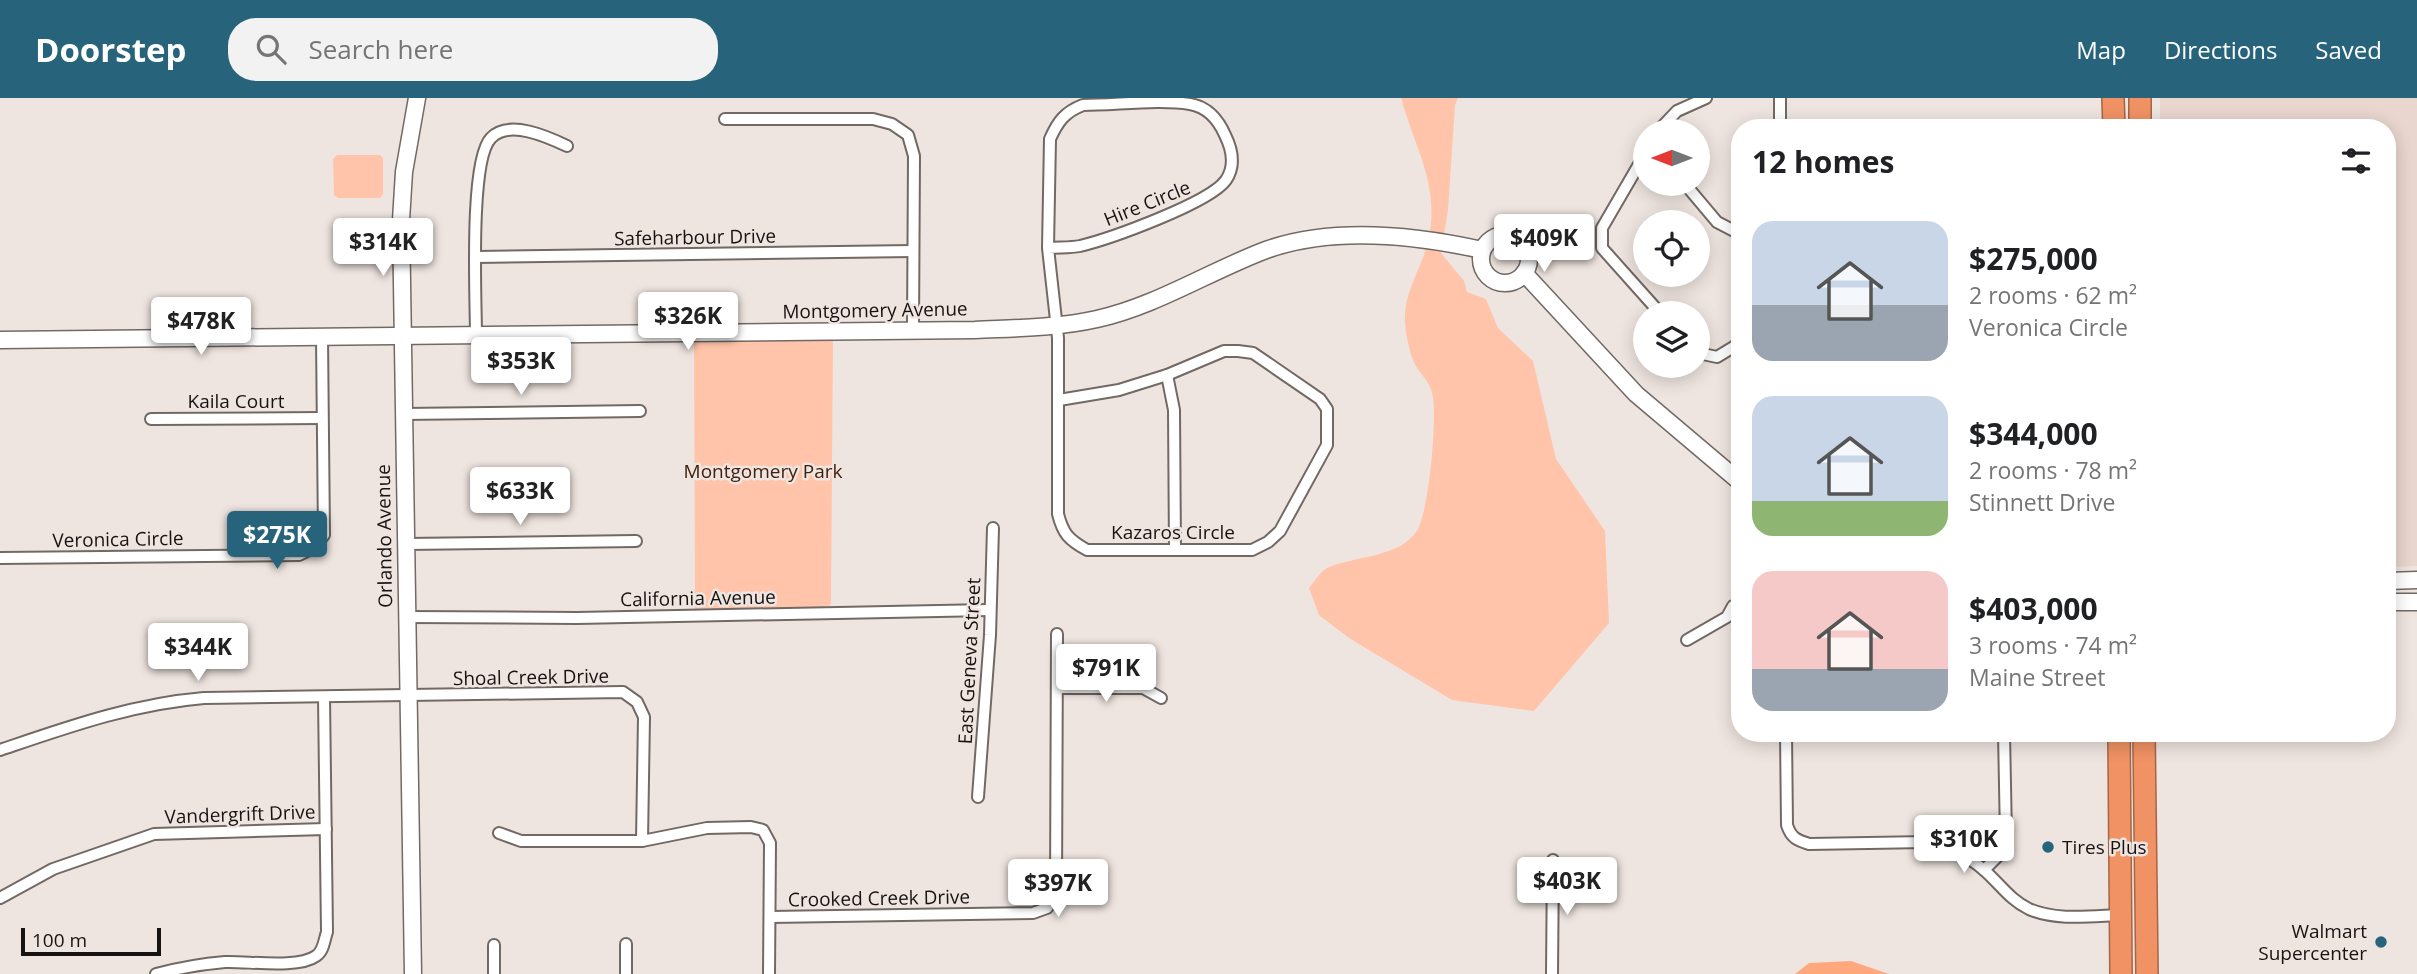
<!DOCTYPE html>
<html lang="en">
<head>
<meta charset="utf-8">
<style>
  body { margin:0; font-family:"Open Sans",sans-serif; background:#f2f2f2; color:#202124; height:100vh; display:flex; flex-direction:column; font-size:26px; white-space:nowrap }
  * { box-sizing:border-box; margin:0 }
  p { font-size:23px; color:#757577 }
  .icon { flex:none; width:38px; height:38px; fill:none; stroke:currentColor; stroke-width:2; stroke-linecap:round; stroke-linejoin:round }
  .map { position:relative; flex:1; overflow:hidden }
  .details { position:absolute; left:1731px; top:21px; width:665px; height:623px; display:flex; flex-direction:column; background:#fff; border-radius:28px; box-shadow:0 4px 18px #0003 }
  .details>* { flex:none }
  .needle { width:46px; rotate:270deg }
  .fabs { position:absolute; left:1633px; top:21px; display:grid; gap:14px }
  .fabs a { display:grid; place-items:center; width:77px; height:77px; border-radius:50%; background:#fff; box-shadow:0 4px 18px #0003; font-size:35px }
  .scale { position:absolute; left:21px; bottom:18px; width:140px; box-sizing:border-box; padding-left:7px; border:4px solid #171312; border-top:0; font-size:19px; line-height:24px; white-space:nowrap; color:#171312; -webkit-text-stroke:5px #efe5e0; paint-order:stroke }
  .price { position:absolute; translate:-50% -60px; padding:0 16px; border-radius:7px; background:#fff; color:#222; font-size:23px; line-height:46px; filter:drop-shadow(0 2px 4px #0008) }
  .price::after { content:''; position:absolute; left:50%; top:42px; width:21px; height:16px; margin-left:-10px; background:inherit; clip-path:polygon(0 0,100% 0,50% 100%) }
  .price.active { background:#27647b; color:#fff }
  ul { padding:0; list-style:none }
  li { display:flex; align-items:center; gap:21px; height:175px; padding:0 21px }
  li span { display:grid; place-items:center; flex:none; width:196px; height:140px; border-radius:21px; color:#555 }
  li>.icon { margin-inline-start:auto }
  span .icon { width:84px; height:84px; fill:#fffc; stroke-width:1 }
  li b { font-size:30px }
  h2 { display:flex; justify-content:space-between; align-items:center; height:84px; padding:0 21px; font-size:30px }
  header { display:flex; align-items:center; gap:42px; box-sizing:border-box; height:98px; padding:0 35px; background:#27647b; color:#fff }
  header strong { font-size:33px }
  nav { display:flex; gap:38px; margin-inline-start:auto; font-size:24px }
  .search { width:490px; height:63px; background:#f2f2f2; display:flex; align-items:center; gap:18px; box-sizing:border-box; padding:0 24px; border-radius:28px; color:#757577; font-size:26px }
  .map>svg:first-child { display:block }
  .built { fill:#e9d6ce }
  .green { fill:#ffc4a9 }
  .water { fill:#ffa87e }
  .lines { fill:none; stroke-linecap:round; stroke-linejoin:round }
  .street-casing { stroke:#726964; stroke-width:14 }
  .secondary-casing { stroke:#726964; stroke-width:19 }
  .highway-casing { stroke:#a46647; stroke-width:24 }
  .street { stroke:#fff; stroke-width:10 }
  .secondary { stroke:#fff; stroke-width:16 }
  .highway { stroke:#f09264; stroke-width:21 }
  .poi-dot { fill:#27647b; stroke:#efe5e0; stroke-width:2.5 }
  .labels { text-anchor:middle; stroke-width:5; stroke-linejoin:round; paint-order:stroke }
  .street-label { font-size:19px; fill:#171312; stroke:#efe5e0 }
  .park-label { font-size:19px; fill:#42200f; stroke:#efe5e0 }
  .poi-label { font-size:19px; fill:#171312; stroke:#efe5e0; text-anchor:start }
</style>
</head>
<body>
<header>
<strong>Doorstep</strong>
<div class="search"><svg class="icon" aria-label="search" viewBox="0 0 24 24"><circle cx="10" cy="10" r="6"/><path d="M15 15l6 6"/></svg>Search here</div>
<nav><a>Map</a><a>Directions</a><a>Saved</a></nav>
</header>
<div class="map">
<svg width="2417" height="876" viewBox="0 0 2417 876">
  <rect width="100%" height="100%" fill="#efe5e0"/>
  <polygon class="built" points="2160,0 2417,0 2417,468 2387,469 2387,30 2160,30"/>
  <g class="green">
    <path d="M 1401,0 L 1458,0 L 1455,7 L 1448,112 L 1441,155 L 1464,183 L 1467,194 L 1486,201 L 1498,230 L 1533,263 L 1556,361 L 1605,433 L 1609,525 L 1534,613 L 1452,602 L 1349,540 L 1319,517 L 1309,490 C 1314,484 1320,474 1327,470 C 1355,457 1400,461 1418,431 C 1429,410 1438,317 1432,294 C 1429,282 1417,273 1413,262 C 1409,252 1406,236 1405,225 C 1403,195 1421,172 1428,144 C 1441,88 1415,51 1401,0 Z"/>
    <polygon points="337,57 380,57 383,60 383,96 380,100 338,100 334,97 333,61"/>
    <polygon points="833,238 831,505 827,512 695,515 694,240"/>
  </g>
  <polygon class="water" points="1851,863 1889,876 1795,876 1809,865"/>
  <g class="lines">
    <g class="street-casing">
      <g id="street">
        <polyline points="1780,0 1780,30"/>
        <polyline points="725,21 873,21 892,26 908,37 914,58 913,232"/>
        <polyline points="1658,33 1677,13 1706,0"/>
        <polyline points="1645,56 1602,130 1602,150 1660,215"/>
        <polyline points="1685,86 1717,124 1740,136"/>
        <path d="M 1048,150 C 1059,149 1070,150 1080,148 C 1109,141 1210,105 1226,82 C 1236,67 1232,51 1225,37 C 1218,21 1208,9 1190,6 C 1159,1 1116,7 1083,7 C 1065,14 1058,23 1050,41 L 1048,150 L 1058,240 L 1058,416 C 1063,436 1069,442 1087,452 L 1252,452 L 1268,444 L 1280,433 L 1327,347 L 1327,311 L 1320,301 L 1253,255 L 1238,253 L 1224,253 L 1167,277 L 1119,292 L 1059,302"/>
        <polyline points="476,159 913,153"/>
        <path d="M 476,238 C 476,203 469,62 491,40 C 509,21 548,39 567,48"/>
        <polyline points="1698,255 1717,259 1740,245"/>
        <polyline points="1167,277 1174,312 1175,452"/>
        <polyline points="403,316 640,313"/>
        <polyline points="151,321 322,320"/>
        <polyline points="405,446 636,443"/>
        <polyline points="0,460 299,457 313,450 324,437 322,239"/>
        <polyline points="406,519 577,520 989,512"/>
        <polyline points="1687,542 1727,519 1733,508 1740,507"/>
        <polyline points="1057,590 1143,590 1161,600"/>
        <path d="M 1786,635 L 1787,727 C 1791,740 1797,742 1809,746 L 1927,744 C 1948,749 1968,758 1984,772 C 2000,786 2010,802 2029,811 C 2056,823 2092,818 2121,817"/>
        <path d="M 0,652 C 68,629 132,606 204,600 L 623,594 L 637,604 L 644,619 L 642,743"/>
        <polyline points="978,699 990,537 993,430"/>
        <polyline points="499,735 521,743 642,743 707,730 751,729 763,732 770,745 769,876"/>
        <polyline points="1984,772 2002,754 2006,739 2004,635"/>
        <polyline points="0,800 53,771 154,736 326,731"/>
        <polyline points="770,819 1033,815 1047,810 1056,796 1057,536"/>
        <polyline points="626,846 626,876"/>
        <polyline points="494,847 494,876"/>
        <path d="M 156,876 C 179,870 201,866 225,864 C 248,863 298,871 316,858 C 324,853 324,842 327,834 L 324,599"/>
        <polyline points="1552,876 1553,762"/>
      </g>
    </g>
    <g class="secondary-casing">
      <g id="secondary">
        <circle cx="1505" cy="161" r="24"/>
        <polyline points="1524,175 1636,296 1740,384"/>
        <path d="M 0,242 L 975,232 C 1016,230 1057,230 1097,221 C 1156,208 1210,173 1266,152 C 1333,128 1414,137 1482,152"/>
        <polyline points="2387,483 2417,482"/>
        <polyline points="2387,504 2417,504"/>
        <polyline points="413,876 401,122 404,74 417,0"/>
      </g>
    </g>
    <g class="highway-casing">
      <g id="highway">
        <polyline points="2113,0 2114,30"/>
        <polyline points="2140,0 2140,30"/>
        <polyline points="2119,635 2121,876"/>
        <polyline points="2144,635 2147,876"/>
      </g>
    </g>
    <use href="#street" class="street"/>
    <use href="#secondary" class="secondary"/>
    <use href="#highway" class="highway"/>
  </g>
  <g class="poi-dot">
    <circle cx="2048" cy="749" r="7"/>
    <circle cx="2381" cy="844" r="7"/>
  </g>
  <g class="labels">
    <g class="street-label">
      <text transform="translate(1147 105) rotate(-22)" y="7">Hire Circle</text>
      <text transform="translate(695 139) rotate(-1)" y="7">Safeharbour Drive</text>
      <text transform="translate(875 212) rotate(-1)" y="7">Montgomery Avenue</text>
      <text x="236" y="310">Kaila Court</text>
      <text x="1173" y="441">Kazaros Circle</text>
      <text transform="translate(384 438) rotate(-91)" y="7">Orlando Avenue</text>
      <text transform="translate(118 441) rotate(-1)" y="7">Veronica Circle</text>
      <text transform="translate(698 500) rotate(-1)" y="7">California Avenue</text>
      <text transform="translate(969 563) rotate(-87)" y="7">East Geneva Street</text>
      <text transform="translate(531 579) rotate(-1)" y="7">Shoal Creek Drive</text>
      <text transform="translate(240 716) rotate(-2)" y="7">Vandergrift Drive</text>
      <text transform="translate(879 800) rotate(-1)" y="7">Crooked Creek Drive</text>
    </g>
    <g class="park-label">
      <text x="763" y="380">Montgomery Park</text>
    </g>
    <g class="poi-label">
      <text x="2062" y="756">Tires Plus</text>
      <text x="2367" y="840" text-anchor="end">Walmart<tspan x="2367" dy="22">Supercenter</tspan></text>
    </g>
  </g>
</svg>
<div class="fabs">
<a><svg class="needle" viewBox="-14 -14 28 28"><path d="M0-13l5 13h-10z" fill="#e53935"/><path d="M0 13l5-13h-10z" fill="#757577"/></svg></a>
<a><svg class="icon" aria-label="locate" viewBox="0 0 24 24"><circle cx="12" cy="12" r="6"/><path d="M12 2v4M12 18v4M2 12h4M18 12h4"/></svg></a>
<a><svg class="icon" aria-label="layers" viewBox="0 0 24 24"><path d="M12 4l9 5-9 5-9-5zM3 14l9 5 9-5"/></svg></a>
</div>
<div class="scale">100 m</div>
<b class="price" style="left:1544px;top:176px">$409K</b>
<b class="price" style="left:383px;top:180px">$314K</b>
<b class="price" style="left:688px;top:254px">$326K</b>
<b class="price" style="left:201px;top:259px">$478K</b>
<b class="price" style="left:521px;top:299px">$353K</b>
<b class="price" style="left:520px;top:429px">$633K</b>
<b class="price active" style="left:277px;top:473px">$275K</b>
<b class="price" style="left:198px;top:585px">$344K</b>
<b class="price" style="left:1106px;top:606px">$791K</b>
<b class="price" style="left:1964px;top:777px">$310K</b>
<b class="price" style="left:1567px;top:819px">$403K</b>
<b class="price" style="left:1058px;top:821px">$397K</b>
<section class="details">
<h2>12 homes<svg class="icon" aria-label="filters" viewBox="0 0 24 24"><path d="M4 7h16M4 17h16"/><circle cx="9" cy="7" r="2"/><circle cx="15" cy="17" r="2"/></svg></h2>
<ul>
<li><span style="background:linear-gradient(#c9d6e8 60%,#9aa5b1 0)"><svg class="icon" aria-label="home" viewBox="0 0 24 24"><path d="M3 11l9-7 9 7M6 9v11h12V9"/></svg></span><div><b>$275,000</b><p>2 rooms · 62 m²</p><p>Veronica Circle</p></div></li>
<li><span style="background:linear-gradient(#c9d6e8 75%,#8fb573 0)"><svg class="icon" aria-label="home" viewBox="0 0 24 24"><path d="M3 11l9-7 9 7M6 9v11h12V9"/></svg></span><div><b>$344,000</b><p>2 rooms · 78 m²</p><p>Stinnett Drive</p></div></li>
<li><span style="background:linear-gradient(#f6c9c9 70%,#9aa5b1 0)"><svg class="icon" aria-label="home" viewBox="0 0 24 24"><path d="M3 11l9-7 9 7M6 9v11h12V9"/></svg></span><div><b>$403,000</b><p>3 rooms · 74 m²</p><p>Maine Street</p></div></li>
</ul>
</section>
</div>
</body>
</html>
